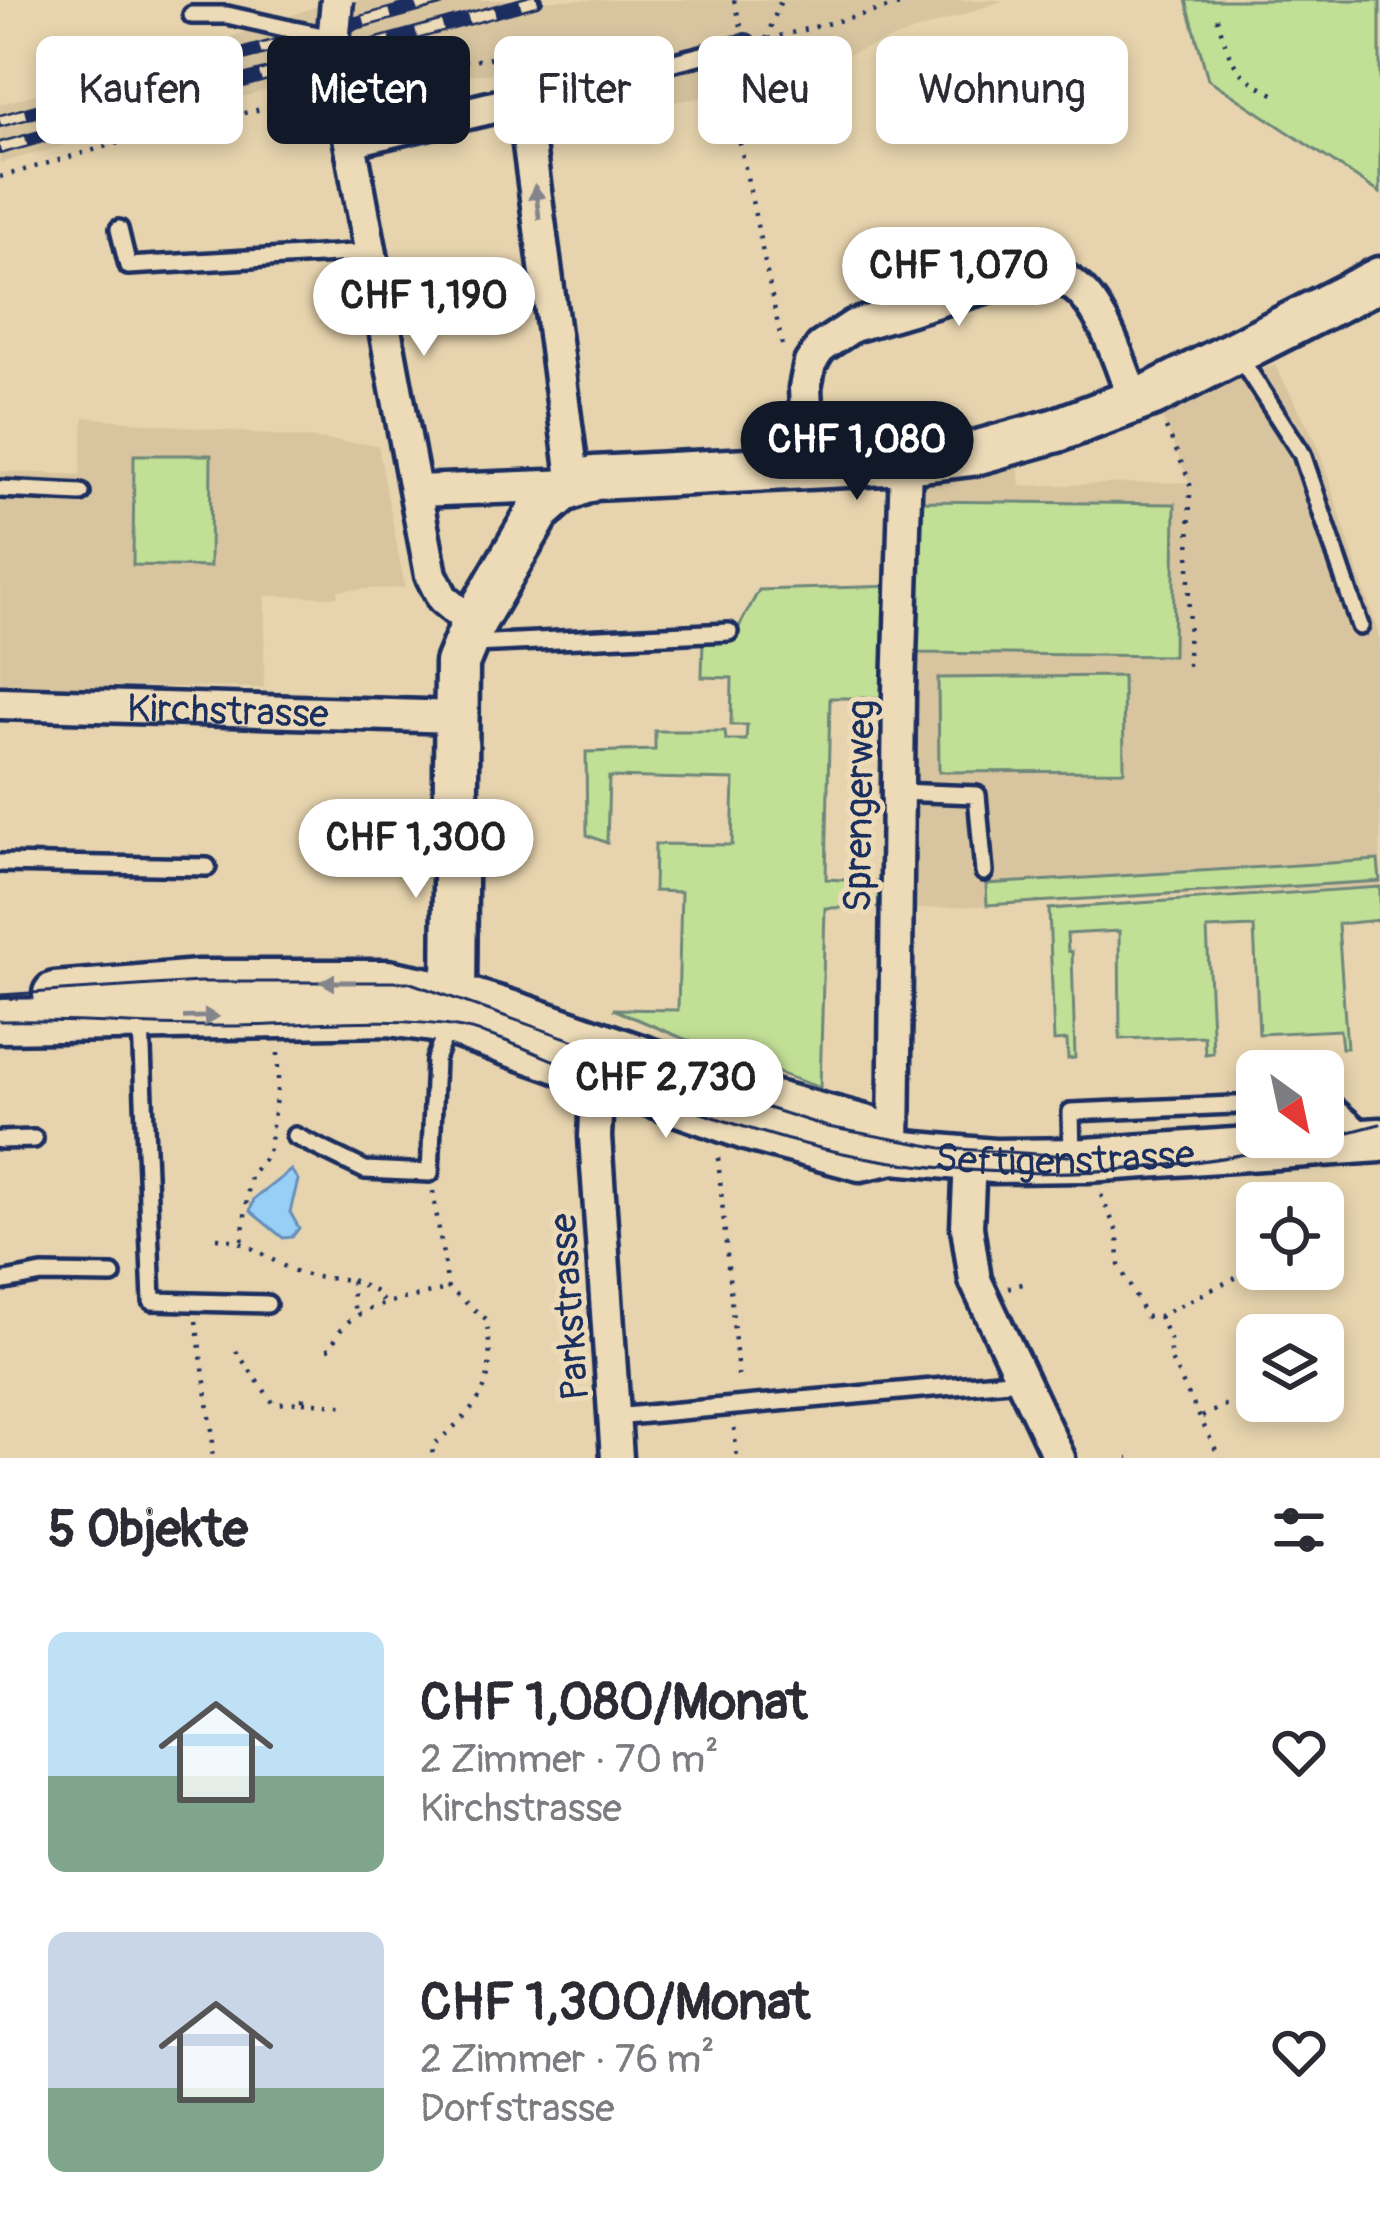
<!DOCTYPE html>
<html lang="de">
<head>
<meta charset="utf-8">
<style>
  body { margin:0; font-family:Pangolin,sans-serif; background:#f2f2f3; color:#2b2b33; height:100vh; display:flex; flex-direction:column; font-size:45px; white-space:nowrap }
  * { box-sizing:border-box; margin:0 }
  p { font-size:39px; color:#7c7c81 }
  .icon { flex:none; width:66px; height:66px; fill:none; stroke:currentColor; stroke-width:2; stroke-linecap:round; stroke-linejoin:round }
  .map { position:relative; height:1458px; overflow:hidden }
  .panel { display:flex; flex-direction:column; background:#fff; flex:1 }
  .panel>* { flex:none }
  .guide { position:absolute; left:36px; top:36px; width:1308px; height:108px; display:flex; gap:24px }
  .needle { width:78px; rotate:147deg }
  .fabs { position:absolute; left:1236px; top:1050px; display:grid; gap:24px }
  .fabs a { display:grid; place-items:center; width:108px; height:108px; border-radius:18px; background:#fff; box-shadow:0 6px 18px #0003; font-size:60px }
  .price { position:absolute; translate:-50% -102px; padding:0 27px; border-radius:42px; background:#fff; color:#222; font-size:39px; line-height:78px; filter:drop-shadow(0 3px 6px #0008) }
  .price::after { content:''; position:absolute; left:50%; top:72px; width:36px; height:27px; margin-left:-18px; background:inherit; clip-path:polygon(0 0,100% 0,50% 100%) }
  .price.on { background:#111827; color:#fff }
  ul { padding:0; list-style:none }
  li { display:flex; align-items:center; gap:36px; height:300px; padding:0 48px }
  li span { display:grid; place-items:center; flex:none; width:336px; height:240px; border-radius:18px; color:#555 }
  li>.icon { margin-inline-start:auto }
  span .icon { width:144px; height:144px; fill:#fffc; stroke-width:1 }
  li b { font-size:51px }
  h2 { display:flex; justify-content:space-between; align-items:center; height:144px; padding:0 48px; font-size:51px }
  .tag { padding:0 42px; border-radius:18px; background:#fff; box-shadow:0 6px 18px #0003; font-size:42px; line-height:108px }
  .tag.on { background:#111827; color:#fff }
  .map>svg:first-child { display:block }
  .built { fill:#d8c5a0 }
  .green { fill:#c2df96; stroke:#6e877a; stroke-width:3 }
  .water { fill:#98cff7; stroke:#668fba; stroke-width:3 }
  .lines { fill:none; stroke-linecap:round; stroke-linejoin:round }
  .lane-casing { stroke:#1b2f5e; stroke-width:24 }
  .street-casing { stroke:#1b2f5e; stroke-width:39 }
  .secondary-casing { stroke:#1b2f5e; stroke-width:51 }
  .path { stroke:#1b2f5e; stroke-width:4.5; stroke-dasharray:3 9; stroke-linecap:butt }
  .lane { stroke:#eddbb8; stroke-width:15 }
  .street { stroke:#eddbb8; stroke-width:30 }
  .secondary { stroke:#eddbb8; stroke-width:42 }
  .tram { stroke:#1b2f5e; stroke-width:3 }
  .rail-casing { stroke:#1b2f5e; stroke-width:14 }
  .rail { stroke:#eddbb8; stroke-width:9; stroke-dasharray:27; stroke-linecap:butt }
  .lane-bridge-casing { stroke:#1b2f5e; stroke-width:24; stroke-linecap:butt }
  .street-bridge-casing { stroke:#1b2f5e; stroke-width:39; stroke-linecap:butt }
  .lane-bridge { stroke:#eddbb8; stroke-width:15 }
  .street-bridge { stroke:#eddbb8; stroke-width:30 }
  .oneway { fill:#84858b }
  .labels { text-anchor:middle; stroke-width:10; stroke-linejoin:round; paint-order:stroke }
  .street-label { font-size:39px; fill:#1b2f5e; stroke:#eddbb8 }
</style>
</head>
<body>
<div class="map">
<svg width="1380" height="1458" viewBox="0 0 1380 1458">
  <rect width="100%" height="100%" fill="#e7d4ae"/>
  <filter id="ink" filterUnits="userSpaceOnUse"><feTurbulence type="fractalNoise" baseFrequency=".00833" numOctaves="2"/><feDisplacementMap in="SourceGraphic" scale="24" xChannelSelector="R" yChannelSelector="G"/><feConvolveMatrix kernelMatrix="1 2 1 2 8 2 1 2 1" color-interpolation-filters="sRGB"/></filter>
  <g filter="url(#ink)">
    <g class="built">
      <polygon points="334,0 1005,0 739,92 563,119 550,69 363,82 312,78 0,163 0,104 201,48"/>
      <polygon points="1275,365 1317,443 1380,639 1380,886 896,910 906,477 1017,449 1020,486 1189,482 1158,408"/>
      <polygon points="84,417 378,445 405,588 338,590 338,597 265,596 264,688 0,685 0,471 80,475"/>
    </g>
    <g class="green">
      <polygon points="1186,0 1380,0 1380,193 1208,79"/>
      <polygon points="134,455 211,455 210,567 133,565"/>
      <polygon points="916,501 1175,504 1173,656 914,653"/>
      <polygon points="895,586 894,698 830,698 826,879 884,882 883,907 825,908 820,1088 682,1038 613,1009 678,1010 681,892 654,891 655,844 732,845 734,780 609,777 607,843 587,835 586,752 655,750 655,731 725,731 726,740 746,740 747,725 731,725 732,678 702,677 703,638 734,636 759,590"/>
      <polygon points="1123,676 1124,771 939,772 938,678"/>
      <polygon points="1378,860 1380,881 987,905 986,884"/>
      <polygon points="1380,887 1380,920 1338,924 1347,1048 1342,1048 1340,1030 1259,1034 1254,927 1207,929 1213,1053 1205,1054 1204,1036 1120,1039 1119,931 1067,934 1068,951 1072,952 1075,1058 1068,1059 1067,1040 1054,1041 1049,909"/>
    </g>
    <polygon class="water" points="291,1170 298,1180 290,1212 299,1228 292,1237 283,1238 250,1211 254,1199"/>
    <g class="lines">
      <g class="lane-casing">
        <g id="lane">
          <polyline points="192,15 227,15 289,29"/>
          <polyline points="523,100 746,44"/>
          <polyline points="119,229 128,266 371,252"/>
          <polyline points="923,260 935,302"/>
          <polyline points="1238,355 1302,454 1360,626"/>
          <polyline points="0,489 81,493"/>
          <polyline points="472,644 729,632"/>
          <polyline points="897,792 977,795 984,872"/>
          <polyline points="0,863 207,867"/>
          <polyline points="141,1024 152,1301 267,1304"/>
          <polyline points="1323,1102 1329,1101 1364,1131"/>
          <polyline points="295,1136 365,1170 430,1173 435,1060 447,1027"/>
          <polyline points="0,1140 34,1139"/>
          <polyline points="1072,1157 1071,1112 1257,1104"/>
          <polyline points="0,1282 42,1274 112,1275"/>
          <polyline points="614,1417 1020,1380"/>
        </g>
      </g>
      <g class="street-casing">
        <g id="street">
          <polyline points="347,126 431,575 443,599 473,624"/>
          <polyline points="350,141 523,100 574,485 416,491"/>
          <path d="M 809,466 L 805,388 L 810,363 L 821,347 L 853,326 L 1032,273 C 1096,267 1115,355 1135,402"/>
          <path id="s1" d="M 0,703 L 457,717"/>
          <polyline points="606,1080 596,1116 595,1137 617,1458"/>
          <polyline points="894,1152 899,692 906,462"/>
          <polyline points="970,1159 967,1227 975,1280 1059,1458"/>
        </g>
      </g>
      <g class="secondary-casing">
        <g id="secondary">
          <polyline points="55,994 199,982 388,982 454,995 522,1016 760,1099 868,1128 894,1152"/>
          <path id="s2" d="M 0,1021 L 389,1014 L 448,1022 L 749,1129 L 860,1159 L 894,1152 L 994,1161 L 1087,1160 L 1380,1140"/>
          <polyline points="448,1022 454,995 457,663 473,624 539,511 562,491 594,478 906,462 971,454 1057,430 1153,394 1380,279"/>
        </g>
      </g>
      <g class="path">
        <polyline points="734,0 741,26"/>
        <path d="M 1217,18 C 1233,69 1233,73 1281,98"/>
        <polyline points="766,39 781,0"/>
        <polyline points="768,39 919,0"/>
        <polyline points="501,41 534,50"/>
        <polyline points="725,72 783,349"/>
        <polyline points="371,85 450,64 539,51 559,69"/>
        <polyline points="0,177 132,139 313,97"/>
        <polyline points="1166,428 1190,482 1188,668"/>
        <polyline points="718,1158 739,1385"/>
        <path d="M 433,1191 L 448,1288 L 486,1319 C 497,1387 484,1402 432,1446 L 433,1458"/>
        <polyline points="1101,1195 1118,1234 1119,1265 1146,1317 1159,1316 1243,1274"/>
        <path d="M 217,1238 C 253,1240 271,1265 304,1274 C 318,1279 336,1278 351,1280 L 355,1315"/>
        <polyline points="242,1240 250,1175 268,1155 278,1083 278,1050"/>
        <polyline points="351,1280 376,1292 384,1303"/>
        <polyline points="1008,1288 1026,1283"/>
        <polyline points="1159,1316 1170,1339 1170,1358 1220,1458"/>
        <polyline points="196,1321 213,1437 212,1458"/>
        <path d="M 327,1349 L 332,1348 C 345,1300 408,1302 448,1288"/>
        <polyline points="236,1351 274,1404 303,1402 303,1395"/>
        <polyline points="303,1402 350,1406"/>
        <polyline points="1202,1417 1229,1403"/>
        <polyline points="734,1428 737,1458"/>
        <polyline points="1128,1458 1129,1458"/>
      </g>
      <use href="#lane" class="lane"/>
      <use href="#street" class="street"/>
      <use href="#secondary" class="secondary"/>
      <g class="tram">
        <polyline points="0,995 199,982 408,982 739,1099 828,1127 942,1148 1069,1156"/>
        <path d="M 0,1021 C 76,1019 151,1027 227,1026 C 304,1026 386,1014 462,1028 C 497,1035 532,1052 565,1065 C 628,1088 690,1110 754,1130 C 960,1195 1174,1180 1380,1124"/>
      </g>
      <g class="rail-casing">
        <g id="rail">
          <polyline points="0,121 440,0"/>
          <polyline points="0,148 537,0"/>
        </g>
      </g>
      <use href="#rail" class="rail"/>
      <g class="lane-bridge-casing">
        <polyline id="lane-bridge" points="289,29 333,38"/>
      </g>
      <g class="street-bridge-casing">
        <polyline id="street-bridge" points="337,0 333,43 344,113"/>
      </g>
      <use href="#lane-bridge" class="lane-bridge"/>
      <use href="#street-bridge" class="street-bridge"/>
    </g>
    <defs><path id="oneway-solid" d="M-6-.8H1V-3.2L6.5 0L1 3.2V.8H-6Z" transform="scale(3)"/></defs>
    <g class="oneway">
      <use href="#oneway-solid" transform="translate(537 202) rotate(-98)"/>
      <use href="#oneway-solid" transform="translate(338 982) rotate(180)"/>
      <use href="#oneway-solid" transform="translate(201 1017) rotate(-1)"/>
    </g>
  </g>
  <g class="labels">
    <g class="street-label">
      <text dy="14" stroke="none"><textPath href="#s1" startOffset="228">Kirchstrasse</textPath></text>
      <text transform="translate(858 806) rotate(-89)" y="14">Sprengerweg</text>
      <text dy="14" stroke="none"><textPath href="#s2" startOffset="1089">Seftigenstrasse</textPath></text>
      <text transform="translate(568 1307) rotate(-94)" y="14">Parkstrasse</text>
    </g>
  </g>
</svg>
<div class="fabs">
<a><svg class="needle" viewBox="-14 -14 28 28"><path d="M0-13l5 13h-10z" fill="#e53935"/><path d="M0 13l5-13h-10z" fill="#7c7c81"/></svg></a>
<a><svg class="icon" aria-label="locate" viewBox="0 0 24 24"><circle cx="12" cy="12" r="6"/><path d="M12 2v4M12 18v4M2 12h4M18 12h4"/></svg></a>
<a><svg class="icon" aria-label="layers" viewBox="0 0 24 24"><path d="M12 4l9 5-9 5-9-5zM3 14l9 5 9-5"/></svg></a>
</div>
<b class="price" style="left:959px;top:329px">CHF 1,070</b>
<b class="price" style="left:424px;top:359px">CHF 1,190</b>
<b class="price on" style="left:857px;top:503px">CHF 1,080</b>
<b class="price" style="left:416px;top:901px">CHF 1,300</b>
<b class="price" style="left:666px;top:1141px">CHF 2,730</b>
<div class="guide">
<a class="tag">Kaufen</a>
<a class="tag on">Mieten</a>
<a class="tag">Filter</a>
<a class="tag">Neu</a>
<a class="tag">Wohnung</a>
</div>
</div>
<section class="panel">
<h2>5 Objekte<svg class="icon" aria-label="filters" viewBox="0 0 24 24"><path d="M4 7h16M4 17h16"/><circle cx="9" cy="7" r="2"/><circle cx="15" cy="17" r="2"/></svg></h2>
<ul>
<li><span style="background:linear-gradient(#bfe0f5 60%,#7fa58c 0)"><svg class="icon" aria-label="home" viewBox="0 0 24 24"><path d="M3 11l9-7 9 7M6 9v11h12V9"/></svg></span><div><b>CHF 1,080/Monat</b><p>2 Zimmer · 70 m²</p><p>Kirchstrasse</p></div><svg class="icon" aria-label="heart" viewBox="0 0 24 24"><path d="M12 20l-8-8c-3-5 5-10 8-4 3-6 11-1 8 4z"/></svg></li>
<li><span style="background:linear-gradient(#c9d6e8 65%,#7fa58c 0)"><svg class="icon" aria-label="home" viewBox="0 0 24 24"><path d="M3 11l9-7 9 7M6 9v11h12V9"/></svg></span><div><b>CHF 1,300/Monat</b><p>2 Zimmer · 76 m²</p><p>Dorfstrasse</p></div><svg class="icon" aria-label="heart" viewBox="0 0 24 24"><path d="M12 20l-8-8c-3-5 5-10 8-4 3-6 11-1 8 4z"/></svg></li>
</ul>
</section>
</body>
</html>
